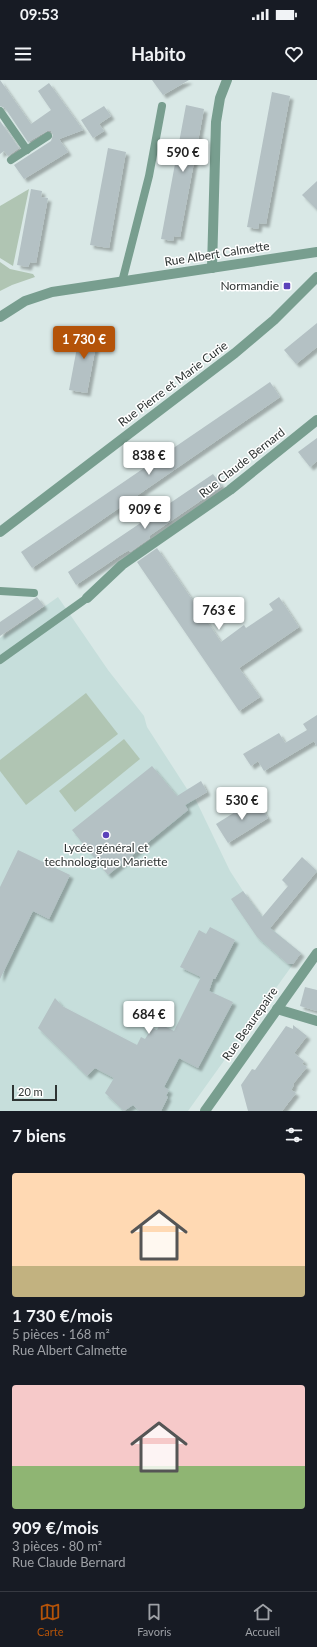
<!DOCTYPE html>
<html lang="fr">
<head>
<meta charset="utf-8">
<style>
  body { margin:0; font-family:Lato,sans-serif; background:#20242c; color:#f1f3f6; height:100vh; display:flex; flex-direction:column; font-size:15px; white-space:nowrap }
  * { box-sizing:border-box; margin:0 }
  p { font-size:13px; color:#9ea1a6 }
  .icon { flex:none; width:22px; height:22px; fill:none; stroke:currentColor; stroke-width:2; stroke-linecap:round; stroke-linejoin:round }
  .map { position:relative; height:1031px; overflow:hidden }
  .drawer { display:flex; flex-direction:column; background:#171b24; flex:1 }
  .drawer>* { flex:none }
  .scale { position:absolute; left:12px; bottom:10px; width:45px; box-sizing:border-box; padding-left:4px; border:2px solid #2e3433; border-top:0; font-size:11px; line-height:14px; white-space:nowrap; color:#2e3433; -webkit-text-stroke:3px #fff; paint-order:stroke }
  .price { position:absolute; translate:-50% -34px; padding:0 9px; border-radius:4px; background:#fff; color:#222; font-size:13px; line-height:26px; filter:drop-shadow(0 1px 2px #0008) }
  .price::after { content:''; position:absolute; left:50%; top:24px; width:12px; height:9px; margin-left:-6px; background:inherit; clip-path:polygon(0 0,100% 0,50% 100%) }
  .price.active { background:#b45309; color:#fff }
  ul { padding:0; list-style:none }
  li { display:grid; align-content:center; gap:8px; height:212px; padding:0 12px }
  li span { display:grid; place-items:center; height:124px; border-radius:4px; color:#555 }
  li>.icon { margin-inline-start:auto }
  span .icon { width:72px; height:72px; fill:#fffc; stroke-width:1 }
  li b { font-size:17px }
  h2 { display:flex; justify-content:space-between; align-items:center; height:48px; padding:0 12px; font-size:17px }
  .status { display:flex; justify-content:space-between; align-items:center; height:28px; padding:0 20px; background:#171b24; direction:ltr }
  .status svg { height:11px; fill:currentColor }
  header { display:flex; justify-content:space-between; align-items:center; height:52px; padding:0 12px; background:#171b24; font-size:18px; font-weight:700 }
  .dock { display:flex; justify-content:space-around; align-items:center; height:56px; border-top:1px solid #363941; background:#171b24; font-size:11px; color:#9ea1a6 }
  .dock a { display:grid; justify-items:center; gap:2px }
  .dock .active { color:#b45309 }
  .map>svg:first-child { display:block }
  .built { fill:#c6dedb }
  .green { fill:#b0c5b3 }
  .building { fill:#b4c1c4; filter:url(#shadow) }
  .lines { fill:none; stroke-linecap:round; stroke-linejoin:round }
  .lane { stroke:#789e8f; stroke-width:8 }
  .street { stroke:#789e8f; stroke-width:10 }
  .poi-dot { fill:#5b42ba; stroke:#fff; stroke-width:1.5 }
  .labels { text-anchor:middle; stroke-width:3; stroke-linejoin:round; paint-order:stroke }
  .street-label { font-size:12px; fill:#2e3433; stroke:#fff }
  .poi-label { font-size:12px; fill:#2e3433; stroke:#fff; text-anchor:end }
</style>
</head>
<body>
<div class="status"><b>09:53</b><svg viewBox="0 0 49 12"><path d="M0 12V9h3v3zM5 12V6h3v6zM10 12V3h3v9zM15 12V0h3v12zM26 1h20v11H26zM47 4h2v5h-2z"/></svg></div>
<header><svg class="icon" aria-label="menu" viewBox="0 0 24 24"><path d="M4 6h16M4 12h16M4 18h16"/></svg>Habito<svg class="icon" aria-label="heart" viewBox="0 0 24 24"><path d="M12 20l-8-8c-3-5 5-10 8-4 3-6 11-1 8 4z"/></svg></header>
<div class="map">
<svg width="317" height="1031" viewBox="0 0 317 1031">
  <defs>
    <filter id="shadow"><feDropShadow dx="3.5" dy="3.5" stdDeviation="1" flood-color="#0004"/></filter>
  </defs>
  <rect width="100%" height="100%" fill="#d9e8e6"/>
  <polygon class="built" points="58,517 108,590 144,636 147,647 187,709 190,708 230,791 243,811 272,849 301,873 188,1031 0,1031 0,558"/>
  <g class="green">
    <polygon points="29,109 13,186 0,178 0,126"/>
    <polygon points="0,182 10,189 33,194 35,197 12,205 0,211"/>
    <polygon points="86,613 118,654 26,725 0,691 0,680"/>
    <polygon points="124,659 140,679 75,732 59,711"/>
  </g>
  <g class="building">
    <polygon points="0,0 31,44 51,30 38,11 49,3 83,50 59,59 68,72 24,99 14,85 51,61 53,55 51,51 47,51 28,62 5,28 0,26"/>
    <polygon points="152,0 189,0 163,15"/>
    <polygon points="272,12 290,16 266,144 259,143 258,149 247,147"/>
    <polygon points="186,25 204,29 180,157 174,156 173,161 161,159"/>
    <polygon points="104,26 111,36 99,44 104,51 93,58 81,40"/>
    <polygon points="0,41 19,68 8,76 4,71 0,74"/>
    <polygon points="108,68 126,72 109,168 90,165"/>
    <polygon points="317,101 317,130 302,115"/>
    <polygon points="31,109 42,111 41,117 48,118 36,183 30,182 28,187 17,185"/>
    <polygon points="317,243 317,267 296,284 284,270"/>
    <polygon points="81,246 99,249 87,313 69,310"/>
    <polygon points="270,302 280,317 32,488 21,472"/>
    <polygon points="317,358 317,381 310,387 298,372"/>
    <polygon points="213,394 222,406 149,456 150,458 130,472 129,470 119,476 76,505 68,492"/>
    <polygon points="157,468 221,562 244,545 246,548 273,530 269,524 279,517 299,547 239,588 260,617 239,631 137,482"/>
    <polygon points="37,517 44,526 0,556 0,542"/>
    <polygon points="317,635 317,667 314,661 264,691 258,681 251,686 243,674 279,653 285,663 307,650 303,644"/>
    <polygon points="152,686 177,716 201,701 207,712 185,725 188,730 108,795 72,750"/>
    <polygon points="256,719 268,738 228,763 216,744"/>
    <polygon points="18,770 70,795 49,839 33,831 0,899 0,807"/>
    <polygon points="302,777 317,791 270,848 301,873 293,884 288,884 257,857 231,819 243,811 262,837 288,806 282,800"/>
    <polygon points="210,847 235,860 215,899 213,899 209,911 233,922 198,988 179,978 164,1007 169,1010 166,1016 168,1017 161,1031 139,1031 133,1025 124,1031 105,1013 114,998 95,988 87,996 38,948 55,918 62,926 137,965 141,957 145,959 152,948 157,950 160,944 174,951 201,897 180,887 199,850 206,854"/>
    <polygon points="305,907 317,910 317,931 300,926"/>
    <polygon points="293,945 307,956 294,973 304,981 302,984 307,987 293,1004 294,1005 291,1010 296,1013 282,1031 248,1031 241,1005 252,989 255,990 286,946 293,949"/>
  </g>
  <g class="lines">
    <g class="lane">
      <polyline points="0,31 27,70"/>
      <polyline points="11,80 48,56"/>
      <polyline points="122,202 149,96 162,26"/>
      <polyline points="0,511 34,513"/>
      <polyline points="0,580 87,518"/>
    </g>
    <g class="street">
      <polyline points="212,188 216,42 220,18 227,0"/>
      <polyline points="0,237 25,221 52,212 317,172"/>
      <polyline points="0,452 235,273 274,240 317,197"/>
      <polyline points="87,518 122,485 230,410 317,340"/>
      <polyline points="277,929 317,941"/>
      <polyline points="205,1031 317,873"/>
    </g>
  </g>
  <g class="poi-dot">
    <rect x="283" y="202" width="8" height="8" rx="2"/>
    <circle cx="106" cy="755" r="4"/>
  </g>
  <g class="labels">
    <g class="street-label">
      <text transform="translate(217 174) rotate(-9)" y="4">Rue Albert Calmette</text>
      <text transform="translate(173 304) rotate(-37)" y="4">Rue Pierre et Marie Curie</text>
      <text transform="translate(242 383) rotate(-38)" y="4">Rue Claude Bernard</text>
      <text transform="translate(250 944) rotate(-55)" y="4">Rue Beaurepaire</text>
    </g>
    <g class="poi-label">
      <text x="279" y="210">Normandie</text>
      <text x="106" y="772" text-anchor="middle">Lycée général et<tspan x="106" dy="14">technologique Mariette</tspan></text>
    </g>
  </g>
</svg>
<div class="scale">20 m</div>
<b class="price" style="left:183px;top:93px">590 €</b>
<b class="price active" style="left:84px;top:280px">1 730 €</b>
<b class="price" style="left:149px;top:396px">838 €</b>
<b class="price" style="left:145px;top:450px">909 €</b>
<b class="price" style="left:219px;top:551px">763 €</b>
<b class="price" style="left:242px;top:741px">530 €</b>
<b class="price" style="left:149px;top:955px">684 €</b>
</div>
<section class="drawer">
<h2>7 biens<svg class="icon" aria-label="filters" viewBox="0 0 24 24"><path d="M4 7h16M4 17h16"/><circle cx="9" cy="7" r="2"/><circle cx="15" cy="17" r="2"/></svg></h2>
<ul>
<li><span style="background:linear-gradient(#ffd9b3 75%,#c2b280 0)"><svg class="icon" aria-label="home" viewBox="0 0 24 24"><path d="M3 11l9-7 9 7M6 9v11h12V9"/></svg></span><div><b>1 730 €/mois</b><p>5 pièces · 168 m²</p><p>Rue Albert Calmette</p></div></li>
<li><span style="background:linear-gradient(#f6c9c9 65%,#8fb573 0)"><svg class="icon" aria-label="home" viewBox="0 0 24 24"><path d="M3 11l9-7 9 7M6 9v11h12V9"/></svg></span><div><b>909 €/mois</b><p>3 pièces · 80 m²</p><p>Rue Claude Bernard</p></div></li>
</ul>
</section>
<nav class="dock">
<a class="active"><svg class="icon" aria-label="map" viewBox="0 0 24 24"><path d="M3 6l6-2 6 2 6-2v14l-6 2-6-2-6 2zM9 4v14M15 6v14"/></svg>Carte</a>
<a><svg class="icon" aria-label="saved" viewBox="0 0 24 24"><path d="M7 4h10v16l-5-4-5 4z"/></svg>Favoris</a>
<a><svg class="icon" aria-label="home" viewBox="0 0 24 24"><path d="M3 11l9-7 9 7M6 9v11h12V9"/></svg>Accueil</a>
</nav>
</body>
</html>
